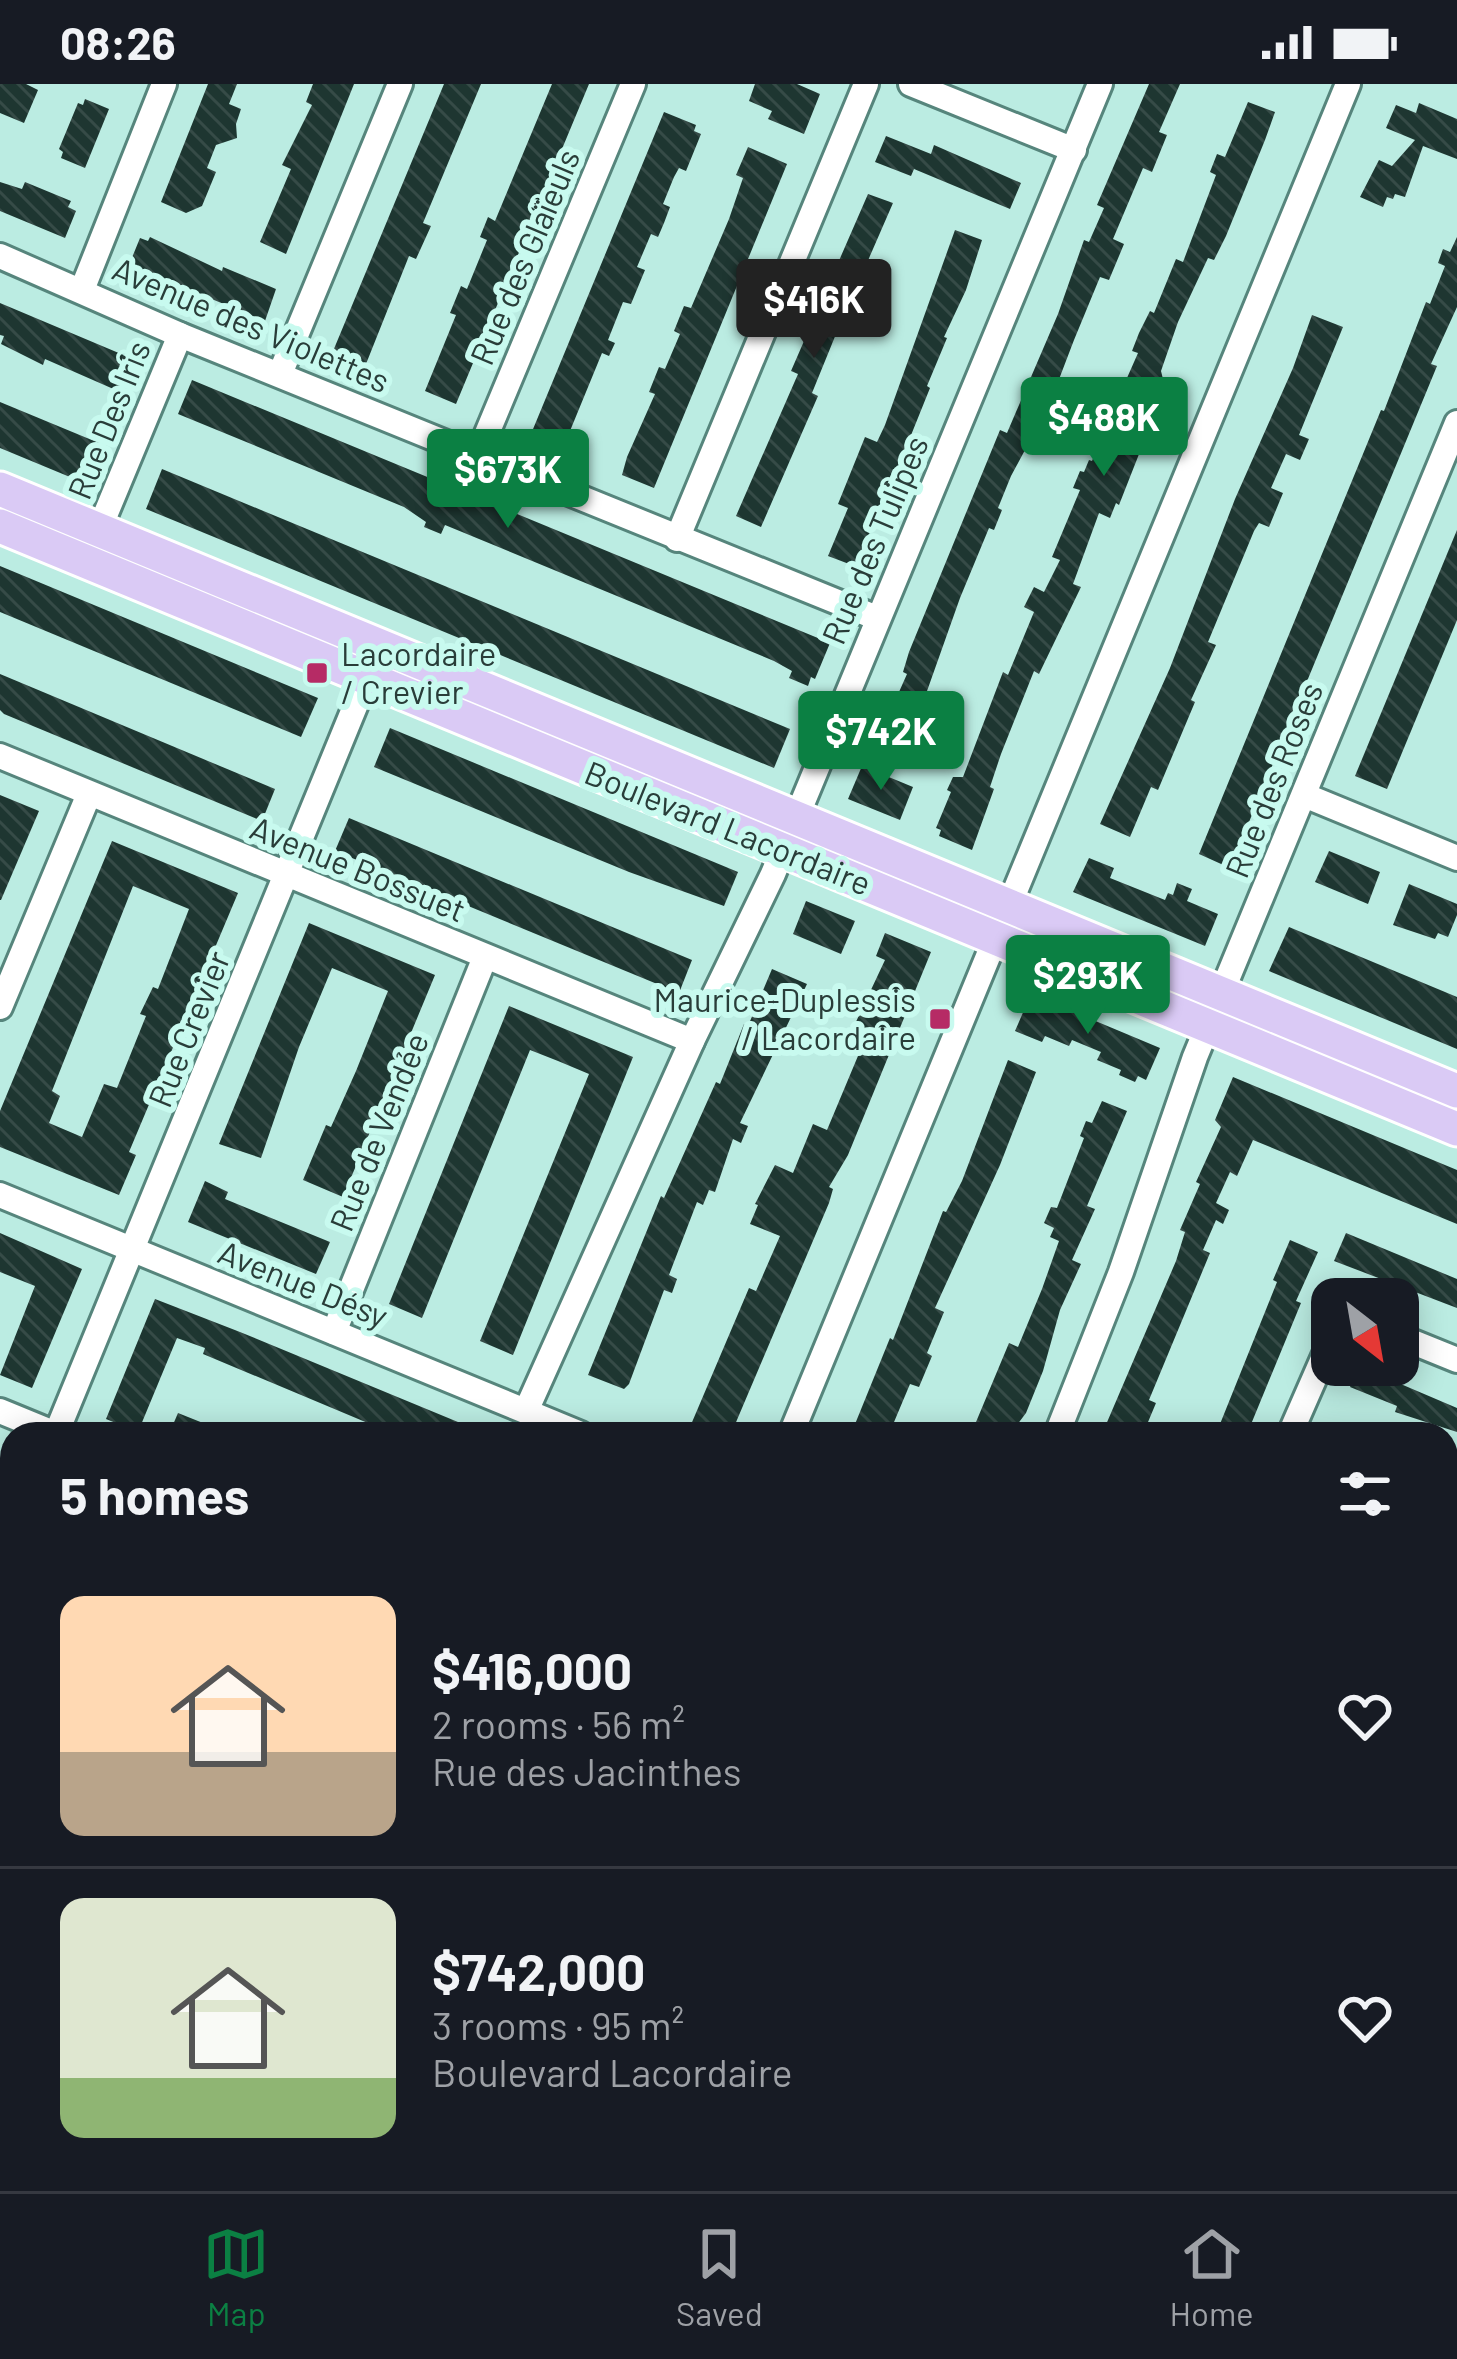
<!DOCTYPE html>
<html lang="en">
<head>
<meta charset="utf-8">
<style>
  body { margin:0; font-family:Barlow,sans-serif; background:#242831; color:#f1f3f6; height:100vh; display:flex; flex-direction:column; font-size:45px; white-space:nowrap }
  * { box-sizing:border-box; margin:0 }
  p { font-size:39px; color:#9ea1a6 }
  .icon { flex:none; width:66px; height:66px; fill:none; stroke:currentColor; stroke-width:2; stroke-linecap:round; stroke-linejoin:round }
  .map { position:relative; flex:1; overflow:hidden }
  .sheet { position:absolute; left:0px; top:1338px; width:1458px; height:771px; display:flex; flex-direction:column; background:#171b24; border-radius:36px 36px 0 0; box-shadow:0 6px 30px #0003 }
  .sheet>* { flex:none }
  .needle { width:78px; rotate:149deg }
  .tools { position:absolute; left:1311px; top:1194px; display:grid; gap:24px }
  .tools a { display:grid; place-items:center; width:108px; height:108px; border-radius:24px; background:#171b24; box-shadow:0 6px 30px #0003; font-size:60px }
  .price { position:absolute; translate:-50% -102px; padding:0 27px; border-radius:12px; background:#0b8043; color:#fff; font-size:39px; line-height:78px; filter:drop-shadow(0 3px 6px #0008) }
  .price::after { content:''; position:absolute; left:50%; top:72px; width:36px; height:27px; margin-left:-18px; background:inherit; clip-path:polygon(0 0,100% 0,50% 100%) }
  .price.on { background:#222; color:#fff }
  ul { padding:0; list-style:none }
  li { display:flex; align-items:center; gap:36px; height:300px; padding:0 60px }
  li+li { border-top:3px solid #363941 }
  li span { display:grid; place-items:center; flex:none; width:336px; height:240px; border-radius:24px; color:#555 }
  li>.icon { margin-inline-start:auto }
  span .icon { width:144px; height:144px; fill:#fffc; stroke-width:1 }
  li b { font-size:51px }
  h2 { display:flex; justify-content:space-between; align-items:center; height:144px; padding:0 60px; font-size:51px }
  .status { display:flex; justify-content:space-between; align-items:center; height:84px; padding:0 60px; background:#171b24; direction:ltr }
  .status svg { height:33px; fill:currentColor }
  .tabs { display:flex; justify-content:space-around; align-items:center; height:168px; border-top:3px solid #363941; background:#171b24; font-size:33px; color:#9ea1a6 }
  .tabs a { display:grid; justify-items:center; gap:6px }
  .tabs .on { color:#0b8043 }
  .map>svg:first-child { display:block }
  .park { fill:url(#park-crowns) }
  .building { fill:url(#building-back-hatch); fill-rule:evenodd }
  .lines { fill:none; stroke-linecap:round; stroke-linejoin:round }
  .minor-casing { stroke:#56857c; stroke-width:30 }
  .major-casing { stroke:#fff; stroke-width:39 }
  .path { stroke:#789c94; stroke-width:3; stroke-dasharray:6 9; stroke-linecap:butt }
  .minor { stroke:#fff; stroke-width:24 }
  .major { stroke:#dacaf5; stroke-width:33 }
  .poi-dot { fill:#b62b65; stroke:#c8faef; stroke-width:4.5 }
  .labels { text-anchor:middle; stroke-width:12; stroke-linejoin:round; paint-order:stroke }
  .street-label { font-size:33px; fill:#293d39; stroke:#c8faef }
  .poi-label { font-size:33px; fill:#293d39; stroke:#c8faef; text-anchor:start }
</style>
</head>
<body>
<div class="status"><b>08:26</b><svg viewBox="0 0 49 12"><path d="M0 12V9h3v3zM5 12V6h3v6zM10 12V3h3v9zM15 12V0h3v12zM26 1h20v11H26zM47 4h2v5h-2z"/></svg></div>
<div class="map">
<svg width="1457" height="2107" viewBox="0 0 1457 2107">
  <defs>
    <pattern id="park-crowns" width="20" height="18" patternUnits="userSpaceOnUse" patternTransform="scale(3)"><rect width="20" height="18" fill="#f295b1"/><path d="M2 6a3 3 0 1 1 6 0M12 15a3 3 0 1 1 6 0" fill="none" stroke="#c47b91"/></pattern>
    <pattern id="building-back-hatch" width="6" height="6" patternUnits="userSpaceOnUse" patternTransform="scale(3)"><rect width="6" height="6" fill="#1e3631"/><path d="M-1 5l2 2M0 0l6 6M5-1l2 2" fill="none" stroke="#364b47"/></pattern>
  </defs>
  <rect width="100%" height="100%" fill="#bbece2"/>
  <g class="park">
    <polygon points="1446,1924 1457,1928 1457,2066 1446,2092"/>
    <polygon points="1011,2097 1444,2097 1440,2107 1007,2107"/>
  </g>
  <g class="building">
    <polygon points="0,0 26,0 38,6 24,39 0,29"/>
    <polygon points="208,0 237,0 229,20 241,25 236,40 237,54 216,61 207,84 216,88 202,122 186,129 161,118"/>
    <polygon points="313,0 354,0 286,170 260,158 291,85 282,81 312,21 306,18"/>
    <polygon points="444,0 481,0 423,139 431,142 416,175 409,172 364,285 331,272"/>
    <polygon points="552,0 589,0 456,320 425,307 456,231 450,229 461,202 467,205 487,156 480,153 488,133 495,137"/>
    <polygon points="755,0 797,0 820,10 804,50 768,35 772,27 749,17"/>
    <polygon points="1149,0 1180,0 1159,48 1167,51 1152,88 1143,84 1113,155 1124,160 1109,196 1100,193 1074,256 1053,311 1063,315 1056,331 1046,327 1011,392 998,424 1002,426 994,446 989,444 960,514 910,655 883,644 907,590 903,588 909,568 1000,346 1007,349 1058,230 1084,156 1089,158 1104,124 1097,121"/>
    <polygon points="85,15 109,25 85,84 61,74 63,68 59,65 78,19 83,21"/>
    <polygon points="1248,18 1275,28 1265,56 1226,152 1214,176 1208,174 1178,238 1161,287 1164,299 1137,362 1141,365 1119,421 1116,419 1110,434 1099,429 1073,500 1081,503 1039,590 1034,587 1001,670 990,703 994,705 972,766 939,752 941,746 936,744 951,708 947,706 953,693 963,693 1003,588 1008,591 1034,528 1024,523 1034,503 1044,508 1060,476 1052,473 1080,406 1073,404 1080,387 1084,388 1089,376 1092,377 1103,351 1111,354 1131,306 1123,303 1138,269 1132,267 1139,249 1150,227 1154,229 1176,175 1183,178 1216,91 1210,88 1217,70 1225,73"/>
    <polygon points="1419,19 1457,35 1457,75 1423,62 1405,113 1395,110 1393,115 1387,113 1383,123 1360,113 1379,76 1392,82 1415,56 1386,44 1396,21 1416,29"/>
    <polygon points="664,28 696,41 694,47 701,50 686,87 679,84 674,93 663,120 670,123 664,139 658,153 651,150 637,183 645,186 631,220 623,218 608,256 615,259 609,272 602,269 563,364 531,350"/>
    <polygon points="886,52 931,70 934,61 1021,99 1010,125 914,85 911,92 875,78"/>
    <polygon points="748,63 787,80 654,404 622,391 627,373 655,310 649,308 659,283 665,285 680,250 674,247 684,222 691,224 729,135 743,94 736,91"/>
    <polygon points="0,98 22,105 25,98 71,117 68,123 76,127 65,154 0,127"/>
    <polygon points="868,110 893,119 836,250 812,309 818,312 761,443 736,432 798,290 791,287"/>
    <polygon points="955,146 982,156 966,206 944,253 947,254 927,302 930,304 897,386 893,385 857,483 828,472 848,424 838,420 865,353 877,358 885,341"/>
    <polygon points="150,153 222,187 223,183 276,205 265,237 129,181 140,154 148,157"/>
    <polygon points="1457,153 1457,223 1431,280 1437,282 1230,784 1199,770 1381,326 1384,327 1426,218 1430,220 1445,182 1438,179 1443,165 1450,168"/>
    <polygon points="0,219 133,275 122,302 118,307 45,275 43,281 1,260 4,252 0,251"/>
    <polygon points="1312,231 1343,243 1299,351 1309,355 1300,376 1286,370 1271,404 1283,409 1269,443 1259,439 1254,447 1208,558 1216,561 1191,616 1195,618 1158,706 1151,703 1130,753 1100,740 1170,584 1235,415 1293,284"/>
    <polygon points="192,296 830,559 815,595 811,593 808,602 789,594 792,587 774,577 445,441 441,450 424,443 426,438 404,423 178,330"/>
    <polygon points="0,318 99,359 82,398 0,364"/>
    <polygon points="162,385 790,645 774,684 146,425"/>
    <polygon points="1457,446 1457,536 1387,705 1355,692"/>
    <polygon points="0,482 318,614 301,653 0,528"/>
    <polygon points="0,590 275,705 262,737 4,630 0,626"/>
    <polygon points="390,644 738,788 724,822 629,788 374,683"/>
    <polygon points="862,682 913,703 900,736 848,715"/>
    <polygon points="0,711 39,727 1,816 0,816"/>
    <polygon points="349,734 692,876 679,909 335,767"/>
    <path d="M 112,757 L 238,809 L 129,1068 L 136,1071 L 119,1111 L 0,1063 L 0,1027 ZM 133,802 L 189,825 L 158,905 L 153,903 L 140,930 L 146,932 L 117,1004 L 104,1000 L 82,1053 L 49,1039 L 60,1012 L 52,1007 Z"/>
    <polygon points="1329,767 1380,788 1368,820 1315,798"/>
    <polygon points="1089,774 1114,784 1110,794 1165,816 1168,809 1173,811 1177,799 1192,805 1187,817 1218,830 1205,862 1073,808"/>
    <polygon points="1409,800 1457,820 1457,831 1448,853 1438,849 1435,855 1393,841"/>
    <polygon points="806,817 855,837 841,870 793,850"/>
    <polygon points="309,839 435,891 343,1113 303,1096 326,1041 331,1043 356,987 388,907 332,884 299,963 261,1074 219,1060"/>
    <polygon points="1289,843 1457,913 1457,965 1269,887"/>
    <polygon points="885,849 931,868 848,1071 829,1103 833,1105 829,1119 731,1350 687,1350 749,1204 756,1207 780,1152 750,1140 758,1121 755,1120 775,1081 793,1089 813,1040 827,1046 868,948 854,942 885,876 876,872"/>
    <polygon points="772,885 807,900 740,1039 748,1042 741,1059 733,1055 715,1108 709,1106 703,1121 697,1118 669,1191 677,1195 672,1209 664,1206 629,1300 624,1305 588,1291 661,1112 664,1114 716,998 720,1000 744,940 748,942"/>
    <polygon points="1031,910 1160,964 1146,996 1138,992 1135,998 1119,991 1121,986 1097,976 1101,968 1072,956 1069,962 1045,952 1042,958 1015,947"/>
    <polygon points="509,922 633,973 513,1271 480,1257 589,990 558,977 530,966 422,1234 389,1220"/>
    <polygon points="1008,976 1036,988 1000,1081 935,1224 944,1228 927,1269 932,1272 919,1303 910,1300 889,1350 851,1350 890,1254 893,1256 943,1127 946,1128 962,1097"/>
    <polygon points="1233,993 1457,1086 1457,1140 1253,1056 1237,1092 1230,1088 1216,1119 1229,1126 1223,1140 1216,1136 1203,1166 1210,1169 1149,1316 1156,1319 1143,1350 1102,1350 1176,1177 1185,1148 1180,1146 1200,1100 1196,1098 1221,1043 1215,1036"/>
    <polygon points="1102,1017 1127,1027 1087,1122 1095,1125 1072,1176 1081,1180 1060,1226 1043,1287 1026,1329 1010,1350 971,1350 1009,1259 1018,1263 1042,1205 1059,1157 1050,1153 1054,1144 1044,1139 1051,1123 1057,1124 1084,1054 1080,1052 1086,1037 1092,1039"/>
    <polygon points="205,1097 228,1108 225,1115 330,1158 316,1190 188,1138"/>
    <polygon points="0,1149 82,1185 32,1304 0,1291 35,1202 0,1188"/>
    <polygon points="1346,1149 1457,1195 1457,1224 1334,1177"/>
    <polygon points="1290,1156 1318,1168 1296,1217 1301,1219 1247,1350 1216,1350 1277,1198 1273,1196"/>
    <polygon points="155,1215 240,1248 487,1350 394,1350 203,1270 205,1264 177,1254 138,1348 106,1335"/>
    <polygon points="1359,1281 1398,1293 1396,1298 1457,1324 1457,1348 1395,1328 1397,1322 1350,1303"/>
    <polygon points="178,1329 228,1349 228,1350 169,1350"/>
  </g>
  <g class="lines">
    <g class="minor-casing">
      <g id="minor">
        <polyline points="911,0 1074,66"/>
        <polyline points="0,172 180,251 877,534"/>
        <polyline points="82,206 164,0"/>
        <polyline points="280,290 400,0"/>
        <polyline points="478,371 633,0"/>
        <polyline points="99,446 180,251"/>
        <polyline points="677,455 866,0"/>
        <polyline points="0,672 692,957"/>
        <polyline points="1304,711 1457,774"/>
        <polyline points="0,923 89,710"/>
        <polyline points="0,1111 581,1350"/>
        <polyline points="334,1248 485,873"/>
        <polyline points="1398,1252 1457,1276"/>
        <polyline points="0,1327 56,1350 372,581"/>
        <polyline points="526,1327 692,957 773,790 1100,0"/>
        <polyline points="791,1350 1348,0"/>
        <polyline points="1057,1350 1121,1188 1195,973 1457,339"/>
        <polyline points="1290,1350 1332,1254"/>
        <polyline points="0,1481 12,1453"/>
        <polyline points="1446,1535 1457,1508"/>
        <polyline points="0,1541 12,1546"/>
        <polyline points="1446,1704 1457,1708"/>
        <polyline points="0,1762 12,1767"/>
        <polyline points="1446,1924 1457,1928"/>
        <polyline points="1446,2095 1457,2068"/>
        <polyline points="481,2107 485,2097"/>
      </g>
    </g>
    <g class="major-casing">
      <g id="major">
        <polyline points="0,405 1457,1007"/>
        <polyline points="0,442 1457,1045"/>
      </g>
    </g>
    <g class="path">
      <polyline points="1074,2099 1094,2107"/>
      <polyline points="1071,2107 1075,2097"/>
    </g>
    <use href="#minor" class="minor"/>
    <use href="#major" class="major"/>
  </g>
  <g class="poi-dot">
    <rect x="305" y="577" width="24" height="24" rx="6"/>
    <rect x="928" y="923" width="24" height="24" rx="6"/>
  </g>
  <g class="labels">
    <g class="street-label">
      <text transform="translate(525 173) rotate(-67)" y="12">Rue des Glaïeuls</text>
      <text transform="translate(251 241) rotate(23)" y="12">Avenue des Violettes</text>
      <text transform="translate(109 336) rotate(-68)" y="12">Rue Des Iris</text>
      <text transform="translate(875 456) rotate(-67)" y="12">Rue des Tulipes</text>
      <text transform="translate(1274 696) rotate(-68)" y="12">Rue des Roses</text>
      <text transform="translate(728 744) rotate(22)" y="12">Boulevard Lacordaire</text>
      <text transform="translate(358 785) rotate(22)" y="12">Avenue Bossuet</text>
      <text transform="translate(189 945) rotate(-68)" y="12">Rue Crevier</text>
      <text transform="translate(379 1048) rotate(-68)" y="12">Rue de Vendée</text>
      <text transform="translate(303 1200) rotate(22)" y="12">Avenue Désy</text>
    </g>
    <g class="poi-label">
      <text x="341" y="582">Lacordaire<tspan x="341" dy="38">/ Crevier</tspan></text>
      <text x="916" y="928" text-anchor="end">Maurice-Duplessis<tspan x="916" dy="38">/ Lacordaire</tspan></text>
    </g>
  </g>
</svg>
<div class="tools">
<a><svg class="needle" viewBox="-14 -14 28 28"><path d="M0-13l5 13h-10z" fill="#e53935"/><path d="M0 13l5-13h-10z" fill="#9ea1a6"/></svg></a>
</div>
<b class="price on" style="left:814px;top:277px">$416K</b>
<b class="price" style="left:1104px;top:395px">$488K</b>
<b class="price" style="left:508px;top:447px">$673K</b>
<b class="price" style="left:881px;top:709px">$742K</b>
<b class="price" style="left:1088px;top:953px">$293K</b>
<section class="sheet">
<h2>5 homes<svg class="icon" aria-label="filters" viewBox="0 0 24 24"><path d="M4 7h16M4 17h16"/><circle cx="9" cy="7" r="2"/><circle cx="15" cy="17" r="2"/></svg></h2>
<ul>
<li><span style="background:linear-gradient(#ffd9b3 65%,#b9a48a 0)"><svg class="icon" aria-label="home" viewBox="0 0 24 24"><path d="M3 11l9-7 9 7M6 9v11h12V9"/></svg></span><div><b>$416,000</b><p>2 rooms · 56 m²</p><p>Rue des Jacinthes</p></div><svg class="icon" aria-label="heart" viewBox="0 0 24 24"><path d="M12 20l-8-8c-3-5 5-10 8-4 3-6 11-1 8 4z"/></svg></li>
<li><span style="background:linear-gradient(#dfe7d0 75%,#8fb573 0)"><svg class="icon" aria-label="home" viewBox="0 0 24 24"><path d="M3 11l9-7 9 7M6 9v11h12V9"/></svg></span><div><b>$742,000</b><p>3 rooms · 95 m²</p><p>Boulevard Lacordaire</p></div><svg class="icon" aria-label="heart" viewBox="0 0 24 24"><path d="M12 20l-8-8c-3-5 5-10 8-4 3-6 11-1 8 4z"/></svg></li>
</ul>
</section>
</div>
<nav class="tabs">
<a class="on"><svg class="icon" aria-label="map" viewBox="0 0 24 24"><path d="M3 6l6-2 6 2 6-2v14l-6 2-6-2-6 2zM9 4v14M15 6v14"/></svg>Map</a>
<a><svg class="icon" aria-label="saved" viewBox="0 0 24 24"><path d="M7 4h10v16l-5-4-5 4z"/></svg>Saved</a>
<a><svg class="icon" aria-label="home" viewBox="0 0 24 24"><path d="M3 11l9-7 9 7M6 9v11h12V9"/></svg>Home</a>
</nav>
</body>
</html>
